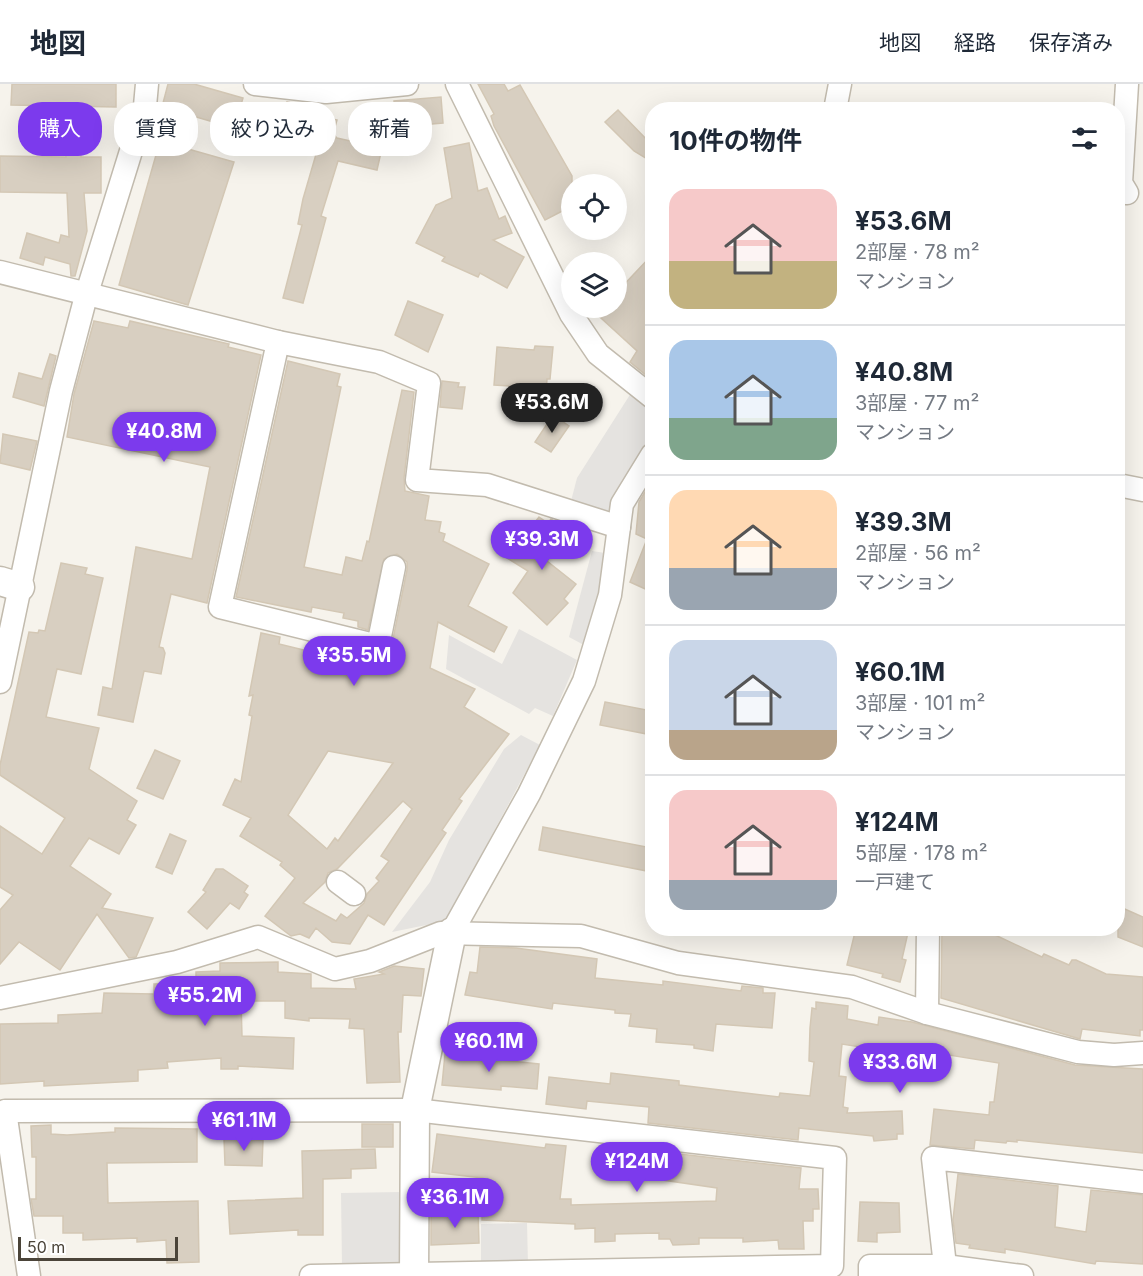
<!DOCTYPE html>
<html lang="ja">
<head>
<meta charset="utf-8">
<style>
  body { margin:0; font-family:Inter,"Noto Sans JP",sans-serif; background:#f6f6f7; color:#1f2937; height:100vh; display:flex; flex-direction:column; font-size:22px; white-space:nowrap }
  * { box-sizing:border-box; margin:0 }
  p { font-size:20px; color:#747a83 }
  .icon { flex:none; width:33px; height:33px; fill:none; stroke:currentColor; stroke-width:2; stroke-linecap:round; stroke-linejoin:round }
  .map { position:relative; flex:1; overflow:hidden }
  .panel { position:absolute; left:645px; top:18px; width:480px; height:834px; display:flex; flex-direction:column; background:#fff; border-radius:24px; box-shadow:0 6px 24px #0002 }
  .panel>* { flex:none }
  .top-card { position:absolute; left:18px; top:18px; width:537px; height:54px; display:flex; gap:12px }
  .controls { position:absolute; left:561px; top:90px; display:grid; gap:12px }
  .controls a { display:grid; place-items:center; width:66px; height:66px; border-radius:50%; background:#fff; box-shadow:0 6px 24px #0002; font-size:30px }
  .scale { position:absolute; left:18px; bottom:15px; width:160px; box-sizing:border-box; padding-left:6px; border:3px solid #4b4439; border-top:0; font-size:16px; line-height:21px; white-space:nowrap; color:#4b4439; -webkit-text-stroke:4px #fff; paint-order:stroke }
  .price { position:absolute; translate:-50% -51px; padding:0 14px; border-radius:21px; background:#7c3aed; color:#fff; font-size:20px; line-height:39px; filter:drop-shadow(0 2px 3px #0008) }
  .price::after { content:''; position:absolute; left:50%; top:36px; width:18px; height:14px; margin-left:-9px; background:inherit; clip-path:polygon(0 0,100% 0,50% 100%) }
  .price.selected { background:#222; color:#fff }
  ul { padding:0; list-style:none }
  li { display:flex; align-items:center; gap:18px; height:150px; padding:0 24px }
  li+li { border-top:2px solid #e0e1e3 }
  li span { display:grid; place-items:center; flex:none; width:168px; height:120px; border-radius:18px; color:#555 }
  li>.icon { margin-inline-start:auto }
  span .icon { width:72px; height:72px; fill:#fffc; stroke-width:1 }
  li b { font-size:26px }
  h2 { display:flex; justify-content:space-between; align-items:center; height:72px; padding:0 24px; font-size:26px }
  .pill { padding:0 21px; border-radius:24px; background:#fff; box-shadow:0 6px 24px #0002; font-size:21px; line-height:54px }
  .pill.selected { background:#7c3aed; color:#fff }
  header { display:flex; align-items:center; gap:36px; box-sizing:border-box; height:84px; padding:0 30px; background:#fff; border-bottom:2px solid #e0e1e3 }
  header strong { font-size:28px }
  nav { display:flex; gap:33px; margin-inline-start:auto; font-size:21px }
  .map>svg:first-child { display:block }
  .parking { fill:#e5e3e0 }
  .building { fill:#d8cfc1; stroke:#d3c7b4; stroke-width:1.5; fill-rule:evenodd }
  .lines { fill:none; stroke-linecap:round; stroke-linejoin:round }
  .minor-casing { stroke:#c2bbae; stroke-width:25 }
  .tertiary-casing { stroke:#c2bbae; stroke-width:31 }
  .minor { stroke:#fff; stroke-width:22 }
  .tertiary { stroke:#fff; stroke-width:28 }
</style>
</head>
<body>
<header>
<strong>地図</strong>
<nav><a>地図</a><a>経路</a><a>保存済み</a></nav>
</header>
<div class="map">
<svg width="1143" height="1192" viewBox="0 0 1143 1192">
  <rect width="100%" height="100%" fill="#f6f3ec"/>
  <g class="parking">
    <polygon points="633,306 652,322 652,350 606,432 570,421 577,394"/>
    <polygon points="592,467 612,470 589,557 582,560 569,553"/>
    <polygon points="519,545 577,576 553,632 535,624 529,630 446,585 449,551 502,580"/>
    <polygon points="521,651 540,661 446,837 392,848 430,798 449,756 504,665"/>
    <polygon points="401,1108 402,1182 342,1182 341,1109"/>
    <polygon points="527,1139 528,1181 481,1180 481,1140"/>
  </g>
  <g class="building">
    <polygon points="12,0 116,0 116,23 11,21"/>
    <polygon points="168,0 194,0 243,14 234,44 162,23"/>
    <polygon points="478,0 504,0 508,7 520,1 572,92 572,122 545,136 494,42 491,32 494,30"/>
    <polygon points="441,13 443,39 396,43 394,17"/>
    <polygon points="287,18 315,24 313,30 337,36 333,50 337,54 382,64 377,86 338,77 321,132 326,134 303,219 283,214 302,141 298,140 303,115 319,60 279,51"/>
    <polygon points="618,26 652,61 652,78 634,67 605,38"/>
    <polygon points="160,57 234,78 188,221 119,201"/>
    <polygon points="469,59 478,107 487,104 499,135 505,132 512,149 493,156 524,173 507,204 480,189 478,193 442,177 445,173 416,159 436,121 452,114 444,64"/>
    <polygon points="80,62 81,73 101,73 101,109 84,109 87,147 75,192 71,192 70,180 45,173 43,181 20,174 27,149 59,159 61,151 69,153 67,109 0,108 0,72 66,73 65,63"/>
    <polygon points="652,171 652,296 630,278 637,267 590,224 616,224 616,209"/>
    <polygon points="408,217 443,231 428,268 395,251"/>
    <polygon points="94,237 128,244 130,237 229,260 228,263 261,271 207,519 171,510 159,563 163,564 165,569 161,590 144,587 133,638 98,631 103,603 112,605 136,463 192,475 210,383 67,353 74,310"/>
    <polygon points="535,262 553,263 550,295 547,295 546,309 523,307 524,303 494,301 497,263 534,266"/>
    <polygon points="50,270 56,272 44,322 13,313 19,289 42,295"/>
    <path d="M 288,277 L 340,290 L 337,302 L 341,303 L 304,483 L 342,491 L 346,473 L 362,477 L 367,457 L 369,458 L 402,306 L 414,308 L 404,394 L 405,407 L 429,412 L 425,436 L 441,438 L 439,448 L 445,450 L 443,457 L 489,480 L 468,522 L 507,543 L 494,568 L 438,538 L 430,584 L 475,605 L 464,623 L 509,650 L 459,715 L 462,717 L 442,746 L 446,749 L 384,841 L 368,831 L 350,860 L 332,858 L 316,844 L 309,854 L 300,850 L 291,852 L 265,832 L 295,794 L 280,781 L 282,778 L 240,752 L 251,734 L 223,721 L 235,695 L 241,698 L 252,632 L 249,631 L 253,611 L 249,612 L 261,549 L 280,553 L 279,560 L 316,569 L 318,563 L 382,575 L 391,565 L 407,486 L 407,478 L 397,470 L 384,475 L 368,546 L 358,543 L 358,537 L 343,534 L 344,529 L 312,523 L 311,528 L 236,513 ZM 328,667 L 393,679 L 338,757 L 335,754 L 327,765 L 288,731 ZM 403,717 L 412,725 L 381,772 L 389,777 L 376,794 L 379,797 L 367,810 L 364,819 L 347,834 L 341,830 L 336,837 L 303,819 L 325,798 L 328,789 L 337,785 Z"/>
    <polygon points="442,297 459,299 458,303 465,303 462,325 440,323"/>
    <polygon points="553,331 569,342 551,368 535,358"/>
    <polygon points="3,350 37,357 30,386 0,379"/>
    <polygon points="649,401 652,401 652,508 630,498 647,455 636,450 639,418"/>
    <polygon points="539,433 548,439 551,435 569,447 547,477 576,500 564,515 568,519 547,541 513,509 528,487 507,474"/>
    <polygon points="61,479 87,484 85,490 103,494 81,590 57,585 46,633 99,644 89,685 137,717 127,736 136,741 119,770 89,754 70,782 111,810 102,824 153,834 136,873 129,874 97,830 60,886 19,858 0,880 0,826 13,811 0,803 0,742 42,770 65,734 0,691 0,681 29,548 38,549 39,546 45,547"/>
    <polygon points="605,618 652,627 652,651 600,641"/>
    <polygon points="155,666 180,677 163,715 137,704"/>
    <polygon points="543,743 652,764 652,788 539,766"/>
    <polygon points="170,750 186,757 172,790 156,783"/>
    <polygon points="216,785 223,785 248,802 244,808 248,811 239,825 230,819 207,845 188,828 206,808 203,806"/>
    <polygon points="1118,822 1143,833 1143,863 1118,853"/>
    <polygon points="856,844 909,844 902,875 906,876 900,898 882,893 883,890 847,881"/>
    <polygon points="942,844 995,844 993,850 1042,873 1044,870 1069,881 1072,876 1076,876 1106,890 1143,893 1143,946 1140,946 1140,952 1082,945 1080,955 941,914"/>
    <polygon points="480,863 516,864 597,875 595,894 663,901 663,897 741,907 742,902 763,904 763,909 775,909 772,944 716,940 713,967 694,964 694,961 656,958 657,945 629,942 631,930 615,929 615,926 553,919 552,925 465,911 470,888 477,889"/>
    <polygon points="278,878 278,888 311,890 311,904 356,905 354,895 384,890 379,888 394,882 424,885 421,912 403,911 401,948 398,948 400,998 367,999 364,945 349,944 350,935 309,934 309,937 285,934 285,917 241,917 242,952 294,954 293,985 238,982 238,985 221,985 221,974 167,978 168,984 138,986 138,997 44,1002 44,997 0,1000 0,940 58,939 58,931 102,929 104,909 154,910 154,900 196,899 196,888 220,887 220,879"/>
    <polygon points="816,918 848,922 847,935 878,941 879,933 912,938 1075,981 1143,985 1143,1069 1017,1056 1017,1058 1007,1057 1006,1059 975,1056 974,1065 930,1061 934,1025 989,1031 990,1018 994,1018 999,979 937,969 936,975 842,960 839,992 846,993 843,1023 848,1024 847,1029 902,1027 903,1050 897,1050 897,1055 874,1057 873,1052 799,1044 798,1056 648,1039 649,1023 587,1017 586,1025 546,1020 549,993 610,1000 611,989 679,997 679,1001 779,1013 780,1009 810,1012 814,978 809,977 810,944 812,924 816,925"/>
    <polygon points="445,970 539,980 537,1005 501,1002 501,1006 442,1001"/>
    <rect x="362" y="1040" width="31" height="23"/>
    <polygon points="51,1041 51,1050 67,1051 115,1048 115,1044 197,1045 197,1078 107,1079 108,1119 198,1117 199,1178 167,1179 166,1156 137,1158 137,1154 83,1156 83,1149 63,1149 63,1132 34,1132 31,1115 36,1115 36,1073 32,1073 31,1042"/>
    <polygon points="437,1050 545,1064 546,1060 566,1062 560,1115 571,1115 571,1121 716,1117 717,1104 608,1088 611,1062 801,1084 799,1105 818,1105 819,1125 813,1125 813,1137 803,1137 804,1165 779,1165 778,1156 743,1158 743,1154 699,1154 699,1160 673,1161 670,1155 659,1155 659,1149 615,1150 615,1157 595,1158 595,1144 575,1145 575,1140 482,1136 483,1094 432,1088"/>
    <polygon points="224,1055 263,1056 262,1082 225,1081"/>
    <polygon points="375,1065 376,1084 351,1085 351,1094 323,1095 323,1151 298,1151 298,1146 230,1150 228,1117 303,1114 302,1067"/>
    <polygon points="958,1090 1058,1102 1055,1143 1086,1148 1091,1106 1143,1111 1143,1180 1096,1177 1095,1180 1005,1165 1005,1169 969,1164 970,1161 956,1159 953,1136"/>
    <polygon points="860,1118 899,1119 900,1148 877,1149 877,1158 858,1157"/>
    <polygon points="478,1128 479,1159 431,1161 431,1131"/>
  </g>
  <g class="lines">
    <g class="minor-casing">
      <g id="minor">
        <polyline points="255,0 326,8 407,0"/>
        <polyline points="457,0 571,230 598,270 652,313"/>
        <polyline points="835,26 840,0"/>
        <polyline points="1127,109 1121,99 1127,0"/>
        <polyline points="0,188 278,258 379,278 429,299 417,396 487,401 619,443"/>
        <polyline points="278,258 220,523 378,562 394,483"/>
        <polyline points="1118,401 1143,406"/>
        <polyline points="0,598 61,307 86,212 145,22 147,0"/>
        <polyline points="338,798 354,810"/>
        <polyline points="452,848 529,710 584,597 610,511 622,420 652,371"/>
        <polyline points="0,914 177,878 258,853 335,885 370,877 441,849 581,852 678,879 852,903 927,929 1078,968 1114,971 1143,969"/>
        <polyline points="927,929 928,844"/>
        <polyline points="945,1182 933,1074 1143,1098"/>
        <polyline points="29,1192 5,1027 415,1026 835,1074 832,1182 311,1192"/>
        <polyline points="870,1192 870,1182 945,1182 1022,1192"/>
      </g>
    </g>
    <g class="tertiary-casing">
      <g id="tertiary">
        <polyline points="0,497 20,503"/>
        <polyline points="414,1192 415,1026 452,848"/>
      </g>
    </g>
    <use href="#minor" class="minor"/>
    <use href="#tertiary" class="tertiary"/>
  </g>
</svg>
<div class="controls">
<a><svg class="icon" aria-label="locate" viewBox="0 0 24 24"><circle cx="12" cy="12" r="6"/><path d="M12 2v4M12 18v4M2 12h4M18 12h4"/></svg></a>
<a><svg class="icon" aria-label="layers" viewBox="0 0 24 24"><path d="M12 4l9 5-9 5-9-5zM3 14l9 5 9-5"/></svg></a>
</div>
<div class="scale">50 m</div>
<b class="price selected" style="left:552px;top:350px">¥53.6M</b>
<b class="price" style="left:164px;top:379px">¥40.8M</b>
<b class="price" style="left:542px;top:487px">¥39.3M</b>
<b class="price" style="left:354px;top:603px">¥35.5M</b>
<b class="price" style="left:205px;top:943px">¥55.2M</b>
<b class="price" style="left:489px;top:989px">¥60.1M</b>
<b class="price" style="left:900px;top:1010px">¥33.6M</b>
<b class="price" style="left:244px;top:1068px">¥61.1M</b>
<b class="price" style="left:637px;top:1109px">¥124M</b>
<b class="price" style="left:455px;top:1145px">¥36.1M</b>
<div class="top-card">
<a class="pill selected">購入</a>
<a class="pill">賃貸</a>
<a class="pill">絞り込み</a>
<a class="pill">新着</a>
</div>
<section class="panel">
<h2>10件の物件<svg class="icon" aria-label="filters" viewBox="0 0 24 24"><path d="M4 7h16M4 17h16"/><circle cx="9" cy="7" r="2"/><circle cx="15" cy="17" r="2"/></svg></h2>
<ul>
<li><span style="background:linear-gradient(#f6c9c9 60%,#c2b280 0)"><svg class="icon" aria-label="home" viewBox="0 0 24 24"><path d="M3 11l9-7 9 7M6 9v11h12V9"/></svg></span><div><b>¥53.6M</b><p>2部屋 · 78 m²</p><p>マンション</p></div></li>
<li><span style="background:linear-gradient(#a9c7e8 65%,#7fa58c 0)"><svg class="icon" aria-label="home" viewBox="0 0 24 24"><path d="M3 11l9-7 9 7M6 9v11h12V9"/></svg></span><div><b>¥40.8M</b><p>3部屋 · 77 m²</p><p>マンション</p></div></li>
<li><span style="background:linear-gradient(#ffd9b3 65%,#9aa5b1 0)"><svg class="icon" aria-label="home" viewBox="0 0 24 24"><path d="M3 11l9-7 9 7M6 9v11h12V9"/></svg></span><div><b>¥39.3M</b><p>2部屋 · 56 m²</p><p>マンション</p></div></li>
<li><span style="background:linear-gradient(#c9d6e8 75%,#b9a48a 0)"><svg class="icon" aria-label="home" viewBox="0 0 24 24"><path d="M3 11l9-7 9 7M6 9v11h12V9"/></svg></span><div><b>¥60.1M</b><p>3部屋 · 101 m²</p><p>マンション</p></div></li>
<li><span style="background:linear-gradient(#f6c9c9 75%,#9aa5b1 0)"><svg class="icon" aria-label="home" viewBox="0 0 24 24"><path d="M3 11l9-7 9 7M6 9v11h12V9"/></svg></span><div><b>¥124M</b><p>5部屋 · 178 m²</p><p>一戸建て</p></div></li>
</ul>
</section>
</div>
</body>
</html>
